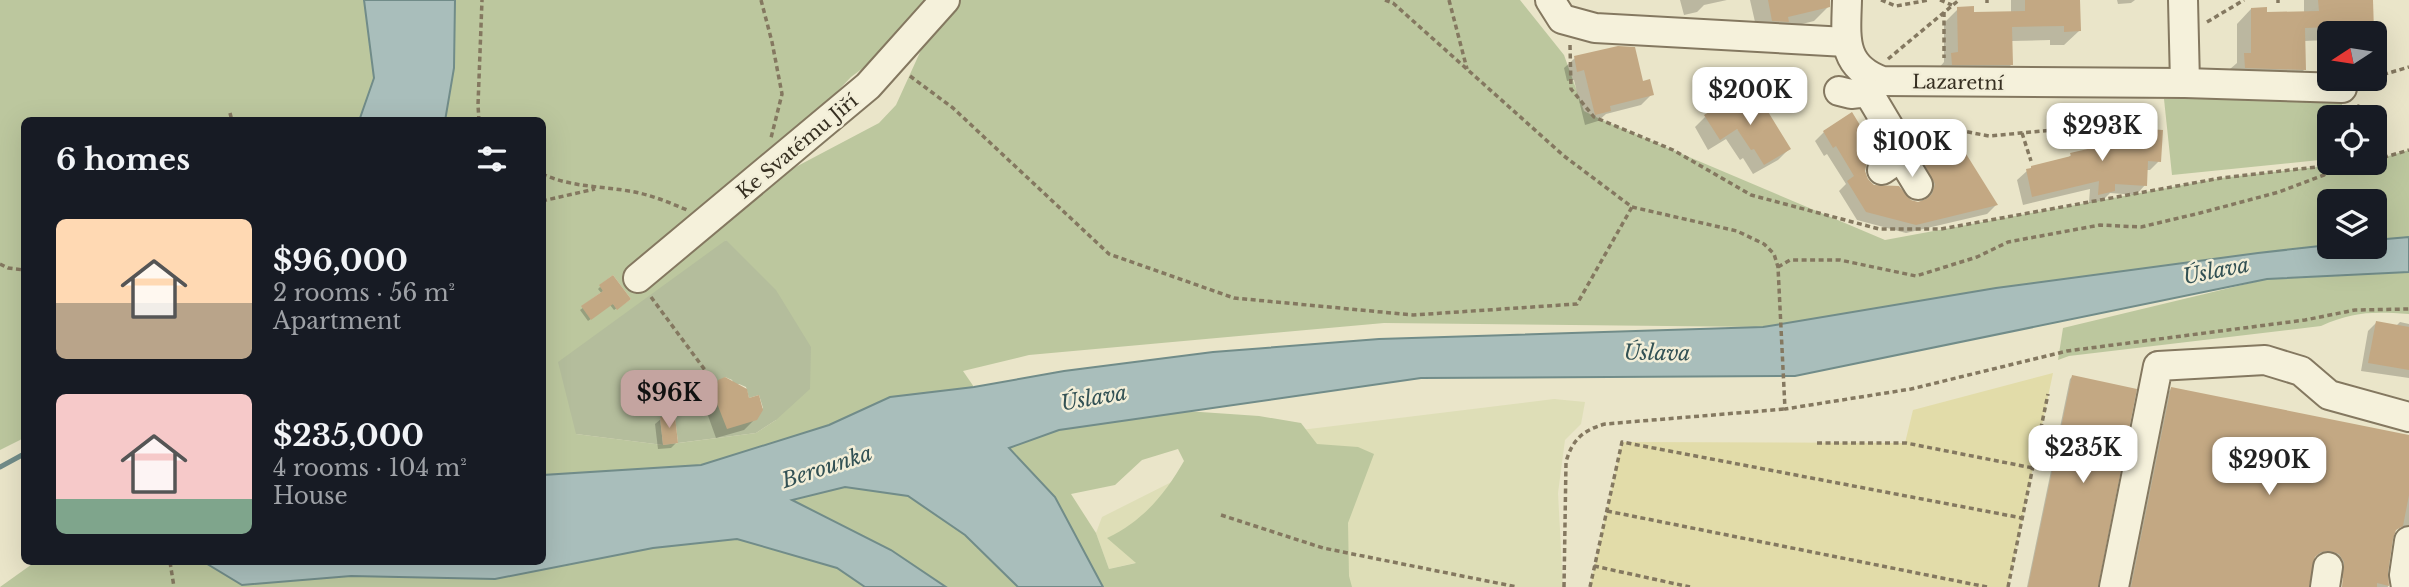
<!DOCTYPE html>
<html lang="en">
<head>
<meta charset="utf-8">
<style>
  body { margin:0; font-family:"Libre Baskerville",serif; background:#20242c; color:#f1f3f6; height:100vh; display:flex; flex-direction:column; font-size:26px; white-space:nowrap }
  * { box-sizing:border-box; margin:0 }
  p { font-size:23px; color:#9ea1a6 }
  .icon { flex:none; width:38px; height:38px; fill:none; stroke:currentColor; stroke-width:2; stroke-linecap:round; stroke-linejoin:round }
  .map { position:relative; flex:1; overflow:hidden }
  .details { position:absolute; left:21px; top:117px; width:525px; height:448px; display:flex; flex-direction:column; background:#171b24; border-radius:10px; box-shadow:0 7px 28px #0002 }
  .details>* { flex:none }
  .needle { width:46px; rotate:258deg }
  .buttons { position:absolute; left:2317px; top:21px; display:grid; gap:14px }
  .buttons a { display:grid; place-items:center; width:70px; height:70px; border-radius:10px; background:#171b24; box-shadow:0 7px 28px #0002; font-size:35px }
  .price { position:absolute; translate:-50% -60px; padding:0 16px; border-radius:14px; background:#fff; color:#222; font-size:23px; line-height:46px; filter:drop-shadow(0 2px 4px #0008) }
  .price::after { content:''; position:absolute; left:50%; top:42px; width:21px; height:16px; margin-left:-10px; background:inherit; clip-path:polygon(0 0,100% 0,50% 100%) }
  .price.current { background:#c4a4a0; color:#111 }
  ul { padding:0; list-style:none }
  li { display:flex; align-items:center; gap:21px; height:175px; padding:0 35px }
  li span { display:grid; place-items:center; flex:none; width:196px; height:140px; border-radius:10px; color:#555 }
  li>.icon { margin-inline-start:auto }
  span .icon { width:84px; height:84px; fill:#fffc; stroke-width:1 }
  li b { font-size:30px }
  h2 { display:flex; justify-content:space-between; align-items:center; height:84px; padding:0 35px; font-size:30px }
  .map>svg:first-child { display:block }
  .farmland { fill:#dedeb7 }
  .green { fill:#bcc79e; fill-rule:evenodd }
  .sand { fill:#e2dca9 }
  .cemetery { fill:#b4bd9c; fill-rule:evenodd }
  .water { fill:#a9bebb; stroke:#718c89; stroke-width:2 }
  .shadow { fill:#0003 }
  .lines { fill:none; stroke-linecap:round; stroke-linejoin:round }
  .stream { stroke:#718c89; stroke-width:5 }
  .building { fill:#c3a883 }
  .minor-casing { stroke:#847860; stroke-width:32 }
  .path { stroke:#847860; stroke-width:3.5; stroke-dasharray:5 3.5; stroke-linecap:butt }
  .minor { stroke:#f5f1db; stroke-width:28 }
  .labels { text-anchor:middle; stroke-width:5; stroke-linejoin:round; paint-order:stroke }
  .street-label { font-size:19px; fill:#362f21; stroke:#f2eed8 }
  .water-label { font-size:21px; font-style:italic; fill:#325154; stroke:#f2eed8 }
</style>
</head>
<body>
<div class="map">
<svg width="2409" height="587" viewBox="0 0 2409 587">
  <rect width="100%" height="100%" fill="#eae5c9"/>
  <polygon class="farmland" points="1554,399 1585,402 1581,424 1565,440 1558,493 1563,587 1293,587 1220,543 1109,569 1096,533 1102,517 1267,434"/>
  <g class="green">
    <polygon points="0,0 364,0 374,79 359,121 24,121 24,438 0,450"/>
    <path d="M 455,0 L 936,0 L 883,53 L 851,77 L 735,199 L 879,123 L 896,105 L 931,28 L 956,0 L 1520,0 L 1564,55 L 1584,111 L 1604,121 L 1885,240 L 2221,178 L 2351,163 L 2375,163 L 2375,160 L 2409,150 L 2409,237 L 2375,240 L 2375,201 L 2329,201 L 2329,245 L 1996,288 L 1763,327 L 1384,323 L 1029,355 L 963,371 L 974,387 L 890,397 L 829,425 L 701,465 L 543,475 L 542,121 L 445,121 L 454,68 ZM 726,240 L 776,420 L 756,433 L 663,445 L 576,434 ZM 613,275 L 631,299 L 617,309 L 613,304 L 582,306 L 603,291 L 600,285 Z"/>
    <polygon points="2342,94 2342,117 2329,117 2329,159 2172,175 2164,99"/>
    <path d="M 2409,272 L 2409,314 C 2373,312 2355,311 2321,326 L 2069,356 L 2058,360 L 2063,328 L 2267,279 Z"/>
    <path d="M 1186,411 L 1259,416 L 1301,423 L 1317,444 L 1358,447 L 1374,454 L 1348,523 L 1349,576 L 1352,587 L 1103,587 L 1055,497 L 1009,448 L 1059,430 ZM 1178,449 L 1184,461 C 1165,494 1143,521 1107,538 L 1136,563 L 1109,569 L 1096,533 L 1071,494 L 1115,485 L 1142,460 Z"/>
    <polygon points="845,487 908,496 965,535 1018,587 946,587 891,550 791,500"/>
    <polygon points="737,539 837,568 865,587 0,587 35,562 204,562 242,585 351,576 495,579 653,548"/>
  </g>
  <polygon class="sand" points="2053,373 2008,587 1590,587 1622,442 1905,443 1913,410"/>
  <path class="cemetery" d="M 726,240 L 776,290 L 811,347 L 810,389 L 776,420 L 756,433 L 678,443 L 675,416 L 660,418 L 663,445 L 576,434 L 558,362 ZM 725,377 L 732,380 L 735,386 L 739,384 L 746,387 L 749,398 L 759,395 L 763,408 L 760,410 L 760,415 L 716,401 L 707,404 L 702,389 L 716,385 Z"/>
  <g class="water">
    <polygon points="364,0 455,0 454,68 445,121 359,121 374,78"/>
    <polygon points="2409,237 2409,272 2267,279 1795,376 1421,378 1059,430 1009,448 1055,497 1103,587 1018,587 965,535 908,496 845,487 792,500 891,550 946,587 865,587 837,568 737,539 653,548 495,579 351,576 242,585 204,562 542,562 543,475 701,465 829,425 890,397 974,387 1064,371 1213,352 1379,339 1763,327 1996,288 2258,253 2329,245 2375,247 2375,240"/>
  </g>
  <g class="shadow">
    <polygon points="1680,0 1727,0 1704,5 1697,12 1684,15"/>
    <polygon points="1750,0 1828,0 1828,7 1814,21 1758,35"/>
    <polygon points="2011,0 2078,0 2079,31 2064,45 2050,45 2050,40 2011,41 2011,65 1997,79 1938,69 1944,62 1944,23 1958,9 1972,14 2011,13"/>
    <polygon points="2117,0 2135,0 2131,3 2118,4"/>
    <polygon points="2304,0 2371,0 2372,30 2369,33 2329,33 2329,40 2304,41 2304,70 2290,84 2231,82 2230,69 2237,63 2237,24 2251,9 2265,14 2304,13"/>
    <polygon points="1575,58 1642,83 1652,94 1641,105 1606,114 1598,121 1585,125 1574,80 1567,81 1564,68"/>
    <polygon points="1705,117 1789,149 1778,160 1753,174 1743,158 1740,160 1726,139 1708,150 1695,127"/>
    <polygon points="2102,128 2159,161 2150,170 2146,170 2145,185 2136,195 2110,193 2103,200 2089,203 2090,189 2023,205 2017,180 2027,171 2067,159 2071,155 2092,150 2093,137"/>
    <polygon points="1824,132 1866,162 1864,171 1866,180 1873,186 1910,201 1918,203 1924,202 1926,194 1909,161 1918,152 1943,152 1996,205 1987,214 1906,233 1857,220 1839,191 1846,184 1827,154 1824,156 1815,141"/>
    <polygon points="600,287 626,301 614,310 610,305 588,321 580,310 602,294 598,289"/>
    <polygon points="2400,322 2409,324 2409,378 2361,371 2368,331 2376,323 2396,326"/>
    <polygon points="2072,377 2096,587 2027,587 2070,379"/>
    <polygon points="719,382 748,400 755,419 744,430 716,438 706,410 696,414 692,402 702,391 713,388"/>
    <polygon points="2171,389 2409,437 2409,526 2400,527 2394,531 2386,573 2388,587 2351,587 2352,581 2342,578 2342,563 2337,556 2328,552 2317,554 2313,557 2308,587 2130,587 2169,391"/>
    <polygon points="661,419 676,443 671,448 658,449 655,424"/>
  </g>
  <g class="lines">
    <polyline class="stream" points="0,467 24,454"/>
  </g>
  <g class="building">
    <polygon points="1768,0 1830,0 1830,7 1788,17 1789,22 1772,21"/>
    <polygon points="2025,0 2080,0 2081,31 2064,32 2064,26 2012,27 2013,65 1952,65 1951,53 1958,52 1957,7 1974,6 1974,12 2025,11"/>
    <polygon points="2318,0 2373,0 2374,31 2358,32 2357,26 2305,28 2306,70 2245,68 2244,53 2251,53 2251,8 2267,7 2267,12 2319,11"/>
    <polygon points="1618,46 1635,47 1643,81 1650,79 1654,95 1610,106 1611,111 1595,115 1584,70 1577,72 1574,56"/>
    <polygon points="1737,95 1739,98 1742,96 1748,104 1759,97 1791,149 1764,165 1754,149 1751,150 1737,129 1720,140 1704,115"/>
    <polygon points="1852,112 1877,153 1867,162 1865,171 1868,179 1874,185 1899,186 1911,200 1918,202 1926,199 1932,194 1935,184 1917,151 1936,139 1944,150 1958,141 1998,205 1916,225 1866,212 1847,181 1854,176 1836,146 1833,148 1823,131"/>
    <polygon points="2102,126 2163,130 2161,162 2148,161 2147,186 2115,184 2115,191 2098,195 2099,181 2032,197 2026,169 2031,168 2031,166 2071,156 2070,153 2101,146"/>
    <polygon points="613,275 631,299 617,310 613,304 591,320 581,306 603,291 599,285"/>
    <polygon points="2376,321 2409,327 2409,370 2368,363"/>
    <polygon points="2072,375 2137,389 2098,587 2028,587"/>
    <polygon points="725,377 747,389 749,398 759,395 763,410 757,420 727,429 716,401 707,404 701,390 716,385 718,380"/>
    <polygon points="2171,387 2409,435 2409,495 2403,526 2396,530 2393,539 2388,573 2389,586 2377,583 2377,587 2342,587 2344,562 2339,554 2330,551 2321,552 2315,557 2309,587 2131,587"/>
    <polygon points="675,416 678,443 663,445 660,417"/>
  </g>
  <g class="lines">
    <g class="minor-casing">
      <g id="minor">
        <polyline points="1550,0 1562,19 1595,28 1846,42"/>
        <path d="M 1847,0 C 1846,37 1841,66 1882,81 L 2185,83 L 2342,88"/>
        <polyline points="2183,0 2185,83"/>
        <polyline points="1839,91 1851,94 1868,92 1899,144 1901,157 1882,170"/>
        <polyline points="1901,157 1918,185"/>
        <polyline points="638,278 868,86 945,0"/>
        <polyline points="2114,587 2158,366 2265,360 2301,371 2329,395 2409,417"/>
        <polyline points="2325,587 2328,567"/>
        <polyline points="2406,587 2404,575 2409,541"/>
      </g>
    </g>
    <g class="path">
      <polyline points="761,0 772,42 782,94 771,138"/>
      <polyline points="1385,0 1393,3 1564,156 1632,207 1737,231 1764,244 1774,254 1778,267 1785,409 1911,389 2067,351 2305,320 2355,310 2409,309"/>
      <polyline points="1449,0 1467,69"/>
      <polyline points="1881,0 1896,6 1929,0"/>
      <polyline points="1940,0 1952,5"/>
      <polyline points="1987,0 1987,3"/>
      <polyline points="2278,0 2278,3"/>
      <polyline points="1944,12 1944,58"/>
      <polyline points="2207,22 2244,0"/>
      <polyline points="1570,45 1571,89 1594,117 1673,150 1751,195 1879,229 1941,229 2221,178 2351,163"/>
      <polyline points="1888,59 1959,0"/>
      <polyline points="910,76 953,108 1109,254 1234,298 1413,315 1577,304 1632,207"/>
      <polyline points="2375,77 2409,67"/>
      <polyline points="2366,89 2370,79"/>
      <polyline points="230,113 232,121"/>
      <polyline points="2354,117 2360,103"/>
      <polyline points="479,121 478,105 482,0"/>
      <polyline points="2022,133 2031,161"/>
      <polyline points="1921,144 1947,128 1989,136 2064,129"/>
      <polyline points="2375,160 2409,150"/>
      <path d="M 542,174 C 571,187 599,186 629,191 C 649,194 668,202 687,210"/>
      <polyline points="542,201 595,189"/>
      <polyline points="0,264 8,268 24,270"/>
      <polyline points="1778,267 1790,260 1840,260 1916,276 1977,257 2008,242 2100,225 2141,227 2200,213 2279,192 2324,175 2334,165"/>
      <polyline points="651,297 716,385"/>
      <polyline points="1817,443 1906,443 2033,468"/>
      <polyline points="1607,511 1987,587"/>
      <polyline points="1221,515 1323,548 1517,587"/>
      <polyline points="170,562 174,587"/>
      <polyline points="1594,566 1690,587"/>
      <path d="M 1564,587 L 1566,462 C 1572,440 1583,430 1605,424 L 1785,409"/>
      <polyline points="1590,587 1622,442 2022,518"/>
      <polyline points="2008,587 2048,394"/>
    </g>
    <use href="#minor" class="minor"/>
  </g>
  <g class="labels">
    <g class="street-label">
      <text transform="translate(1958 82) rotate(1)" y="7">Lazaretní</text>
      <text transform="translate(797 146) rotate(-40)" y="7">Ke Svatému Jiří</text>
    </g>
    <g class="water-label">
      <text transform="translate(2216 271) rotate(-11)" y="7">Úslava</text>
      <text transform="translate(1657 353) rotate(1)" y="7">Úslava</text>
      <text transform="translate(1094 398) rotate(-10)" y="7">Úslava</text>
      <text transform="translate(827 467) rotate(-18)" y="7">Berounka</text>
    </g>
  </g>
</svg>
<div class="buttons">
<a><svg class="needle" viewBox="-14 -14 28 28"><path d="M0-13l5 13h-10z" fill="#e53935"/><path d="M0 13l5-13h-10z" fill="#9ea1a6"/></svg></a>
<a><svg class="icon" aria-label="locate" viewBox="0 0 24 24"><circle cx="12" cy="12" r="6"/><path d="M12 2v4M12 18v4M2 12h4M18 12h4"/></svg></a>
<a><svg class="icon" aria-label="layers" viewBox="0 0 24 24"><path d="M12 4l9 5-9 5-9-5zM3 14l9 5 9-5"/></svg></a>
</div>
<b class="price" style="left:1750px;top:127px">$200K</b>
<b class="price" style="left:2102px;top:163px">$293K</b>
<b class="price" style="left:1912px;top:179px">$100K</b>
<b class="price current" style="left:669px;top:430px">$96K</b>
<b class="price" style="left:2083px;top:485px">$235K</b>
<b class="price" style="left:2269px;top:497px">$290K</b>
<section class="details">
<h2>6 homes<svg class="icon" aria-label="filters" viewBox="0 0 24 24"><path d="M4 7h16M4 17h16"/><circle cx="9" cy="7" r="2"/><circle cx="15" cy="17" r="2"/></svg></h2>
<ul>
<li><span style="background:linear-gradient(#ffd9b3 60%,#b9a48a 0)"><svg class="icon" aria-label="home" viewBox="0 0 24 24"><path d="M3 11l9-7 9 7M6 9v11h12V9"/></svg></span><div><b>$96,000</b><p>2 rooms · 56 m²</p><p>Apartment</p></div></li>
<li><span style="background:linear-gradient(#f6c9c9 75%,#7fa58c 0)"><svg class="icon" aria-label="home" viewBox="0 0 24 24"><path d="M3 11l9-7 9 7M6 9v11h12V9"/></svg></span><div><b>$235,000</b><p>4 rooms · 104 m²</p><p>House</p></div></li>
</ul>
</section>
</div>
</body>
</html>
